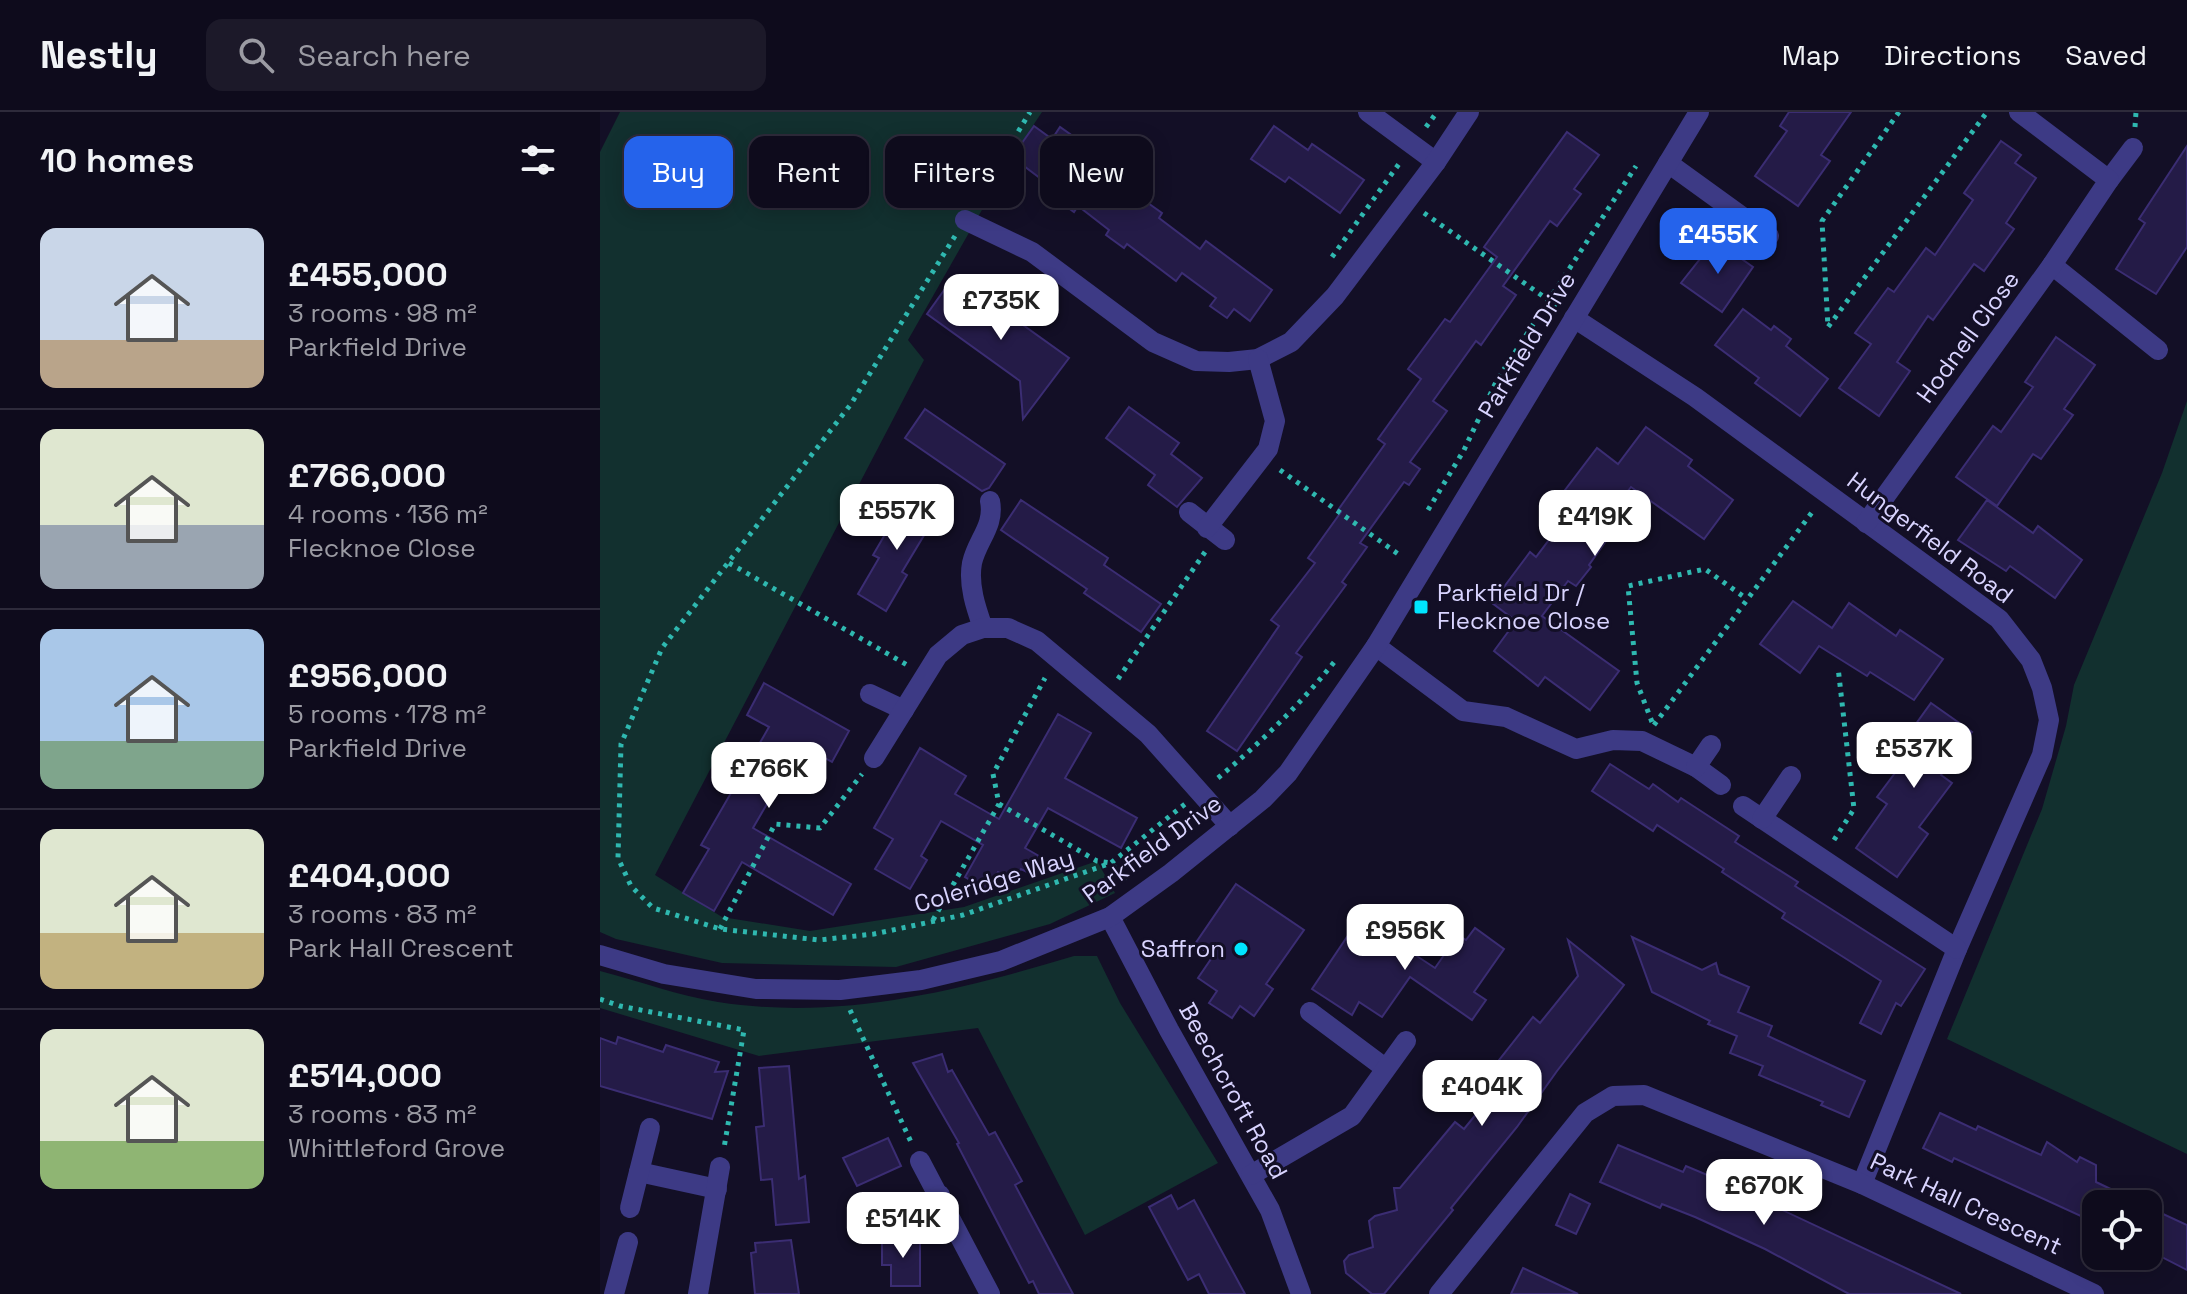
<!DOCTYPE html>
<html lang="en">
<head>
<meta charset="utf-8">
<style>
  body { margin:0; font-family:"Space Grotesk",sans-serif; background:#1c1929; color:#f1f3f6; height:100vh; display:flex; flex-direction:column; font-size:30px; white-space:nowrap }
  * { box-sizing:border-box; margin:0 }
  p { font-size:26px; color:#9b9ba3 }
  .icon { flex:none; width:44px; height:44px; fill:none; stroke:currentColor; stroke-width:2; stroke-linecap:round; stroke-linejoin:round }
  .map { position:relative; flex:1; overflow:hidden }
  .panel { display:flex; flex-direction:column; background:#0e0b1c; width:600px }
  .panel>* { flex:none }
  .banner { position:absolute; left:24px; top:24px; width:760px; height:72px; display:flex; gap:16px }
  .tools { position:absolute; left:1482px; top:1078px; display:grid; gap:16px }
  .tools a { display:grid; place-items:center; width:80px; height:80px; border-radius:16px; background:#0e0b1c; box-shadow:0 4px 20px #0003,0 0 0 2px #2e2b3b; font-size:40px }
  .price { position:absolute; translate:-50% -68px; padding:0 18px; border-radius:16px; background:#fff; color:#222; font-size:26px; line-height:52px; filter:drop-shadow(0 2px 4px #0008) }
  .price::after { content:''; position:absolute; left:50%; top:48px; width:24px; height:18px; margin-left:-12px; background:inherit; clip-path:polygon(0 0,100% 0,50% 100%) }
  .price.selected { background:#2563eb; color:#fff }
  ul { padding:0; list-style:none }
  li { display:flex; align-items:center; gap:24px; height:200px; padding:0 40px }
  li+li { border-top:2px solid #2e2b3b }
  li span { display:grid; place-items:center; flex:none; width:224px; height:160px; border-radius:16px; color:#555 }
  li>.icon { margin-inline-start:auto }
  span .icon { width:96px; height:96px; fill:#fffc; stroke-width:1 }
  li b { font-size:34px }
  h2 { display:flex; justify-content:space-between; align-items:center; height:96px; padding:0 40px; font-size:34px }
  .pill { padding:0 28px; border-radius:16px; background:#0e0b1c; box-shadow:0 4px 20px #0003,0 0 0 2px #2e2b3b; font-size:28px; line-height:72px }
  .pill.selected { background:#2563eb; color:#fff }
  header { display:flex; align-items:center; gap:48px; box-sizing:border-box; height:112px; padding:0 40px; background:#0e0b1c; border-bottom:2px solid #2e2b3b }
  header strong { font-size:38px }
  nav { display:flex; gap:44px; margin-inline-start:auto; font-size:28px }
  .search { width:560px; height:72px; background:#1c1929; display:flex; align-items:center; gap:20px; box-sizing:border-box; padding:0 28px; border-radius:16px; color:#9b9ba3; font-size:30px }
  main { display:flex; flex:1; min-height:0 }
  .map>svg:first-child { display:block }
  .green { fill:#12302f }
  .building { fill:#241b47; stroke:#3b2d73; stroke-width:2 }
  .lines { fill:none; stroke-linecap:round; stroke-linejoin:round }
  .path { stroke:#2fb8b0; stroke-width:5; stroke-dasharray:4 6; stroke-linecap:butt }
  .minor { stroke:#3d3a85; stroke-width:20 }
  .poi-dot { fill:#00e5ff; stroke:#130f26; stroke-width:3 }
  .labels { text-anchor:middle; stroke-width:6; stroke-linejoin:round; paint-order:stroke }
  .street-label { font-size:24px; fill:#d9d4ff; stroke:#130f26 }
  .poi-label { font-size:24px; fill:#d9d4ff; stroke:#130f26; text-anchor:start }
</style>
</head>
<body>
<header>
<strong>Nestly</strong>
<div class="search"><svg class="icon" aria-label="search" viewBox="0 0 24 24"><circle cx="10" cy="10" r="6"/><path d="M15 15l6 6"/></svg>Search here</div>
<nav><a>Map</a><a>Directions</a><a>Saved</a></nav>
</header>
<main>
<section class="panel">
<h2>10 homes<svg class="icon" aria-label="filters" viewBox="0 0 24 24"><path d="M4 7h16M4 17h16"/><circle cx="9" cy="7" r="2"/><circle cx="15" cy="17" r="2"/></svg></h2>
<ul>
<li><span style="background:linear-gradient(#c9d6e8 70%,#b9a48a 0)"><svg class="icon" aria-label="home" viewBox="0 0 24 24"><path d="M3 11l9-7 9 7M6 9v11h12V9"/></svg></span><div><b>£455,000</b><p>3 rooms · 98 m²</p><p>Parkfield Drive</p></div></li>
<li><span style="background:linear-gradient(#dfe7d0 60%,#9aa5b1 0)"><svg class="icon" aria-label="home" viewBox="0 0 24 24"><path d="M3 11l9-7 9 7M6 9v11h12V9"/></svg></span><div><b>£766,000</b><p>4 rooms · 136 m²</p><p>Flecknoe Close</p></div></li>
<li><span style="background:linear-gradient(#a9c7e8 70%,#7fa58c 0)"><svg class="icon" aria-label="home" viewBox="0 0 24 24"><path d="M3 11l9-7 9 7M6 9v11h12V9"/></svg></span><div><b>£956,000</b><p>5 rooms · 178 m²</p><p>Parkfield Drive</p></div></li>
<li><span style="background:linear-gradient(#dfe7d0 65%,#c2b280 0)"><svg class="icon" aria-label="home" viewBox="0 0 24 24"><path d="M3 11l9-7 9 7M6 9v11h12V9"/></svg></span><div><b>£404,000</b><p>3 rooms · 83 m²</p><p>Park Hall Crescent</p></div></li>
<li><span style="background:linear-gradient(#dfe7d0 70%,#8fb573 0)"><svg class="icon" aria-label="home" viewBox="0 0 24 24"><path d="M3 11l9-7 9 7M6 9v11h12V9"/></svg></span><div><b>£514,000</b><p>3 rooms · 83 m²</p><p>Whittleford Grove</p></div></li>
</ul>
</section>
<div class="map">
<svg width="1587" height="1182" viewBox="0 0 1587 1182">
  <rect width="100%" height="100%" fill="#130f26"/>
  <g class="green">
    <polygon points="20,0 442,0 412,45 308,228 324,248 55,763 122,805 210,819 364,795 497,749 515,781 450,812 296,855 122,851 16,827 0,820 0,40"/>
    <polygon points="1587,289 1587,1042 1347,927 1442,697 1466,614 1474,573 1562,361"/>
    <path d="M 474,844 L 497,844 L 520,891 L 618,1051 L 485,1123 L 378,916 L 159,944 L 0,896 L 0,859 C 39,869 79,884 118,890 C 240,909 358,879 474,844 Z"/>
  </g>
  <g class="building">
    <polygon points="1189,0 1251,0 1221,43 1230,49 1198,94 1155,64 1187,19 1180,14"/>
    <polygon points="434,14 452,27 460,15 477,27 465,42 498,66 503,59 562,101 559,106 600,137 606,129 672,178 650,209 634,197 627,206 610,194 616,186 582,161 576,169 527,132 524,136 506,123 509,118 478,94 474,100 441,76 445,70 412,45"/>
    <polygon points="674,14 708,38 712,32 764,68 740,101 689,65 685,70 651,47"/>
    <polygon points="967,20 999,43 974,77 981,82 957,114 950,109 903,174 916,183 881,233 876,229 833,289 847,299 810,350 820,357 809,373 804,370 760,431 767,435 742,470 746,473 696,541 702,545 637,639 607,619 679,514 671,508 715,451 708,446 741,400 738,398 785,332 778,327 821,267 808,257 845,207 850,210 897,145 884,135"/>
    <polygon points="1401,29 1421,43 1415,51 1436,66 1406,111 1414,117 1384,159 1374,152 1333,208 1328,204 1297,250 1310,259 1279,304 1239,276 1271,232 1255,221 1288,176 1294,180 1326,136 1335,143 1373,88 1364,81"/>
    <polygon points="1587,34 1587,135 1556,182 1516,157 1545,111 1539,107"/>
    <polygon points="1115,128 1153,155 1122,200 1081,171"/>
    <polygon points="350,170 383,195 388,188 469,246 423,307 420,269 327,202"/>
    <polygon points="1143,197 1171,218 1174,214 1191,227 1186,234 1228,267 1200,304 1155,271 1159,266 1115,233"/>
    <polygon points="1456,225 1495,253 1464,297 1473,303 1441,347 1433,342 1397,394 1356,365 1393,314 1401,320 1433,275 1425,270"/>
    <polygon points="529,295 579,331 571,342 602,366 577,395 548,373 555,363 506,326"/>
    <polygon points="325,297 405,352 389,376 382,379 305,326"/>
    <polygon points="1046,315 1092,348 1088,354 1133,388 1104,427 1031,375 995,421 1006,429 989,453 991,455 976,474 968,469 942,504 1019,559 990,598 945,565 938,574 894,539 916,509 892,491 930,440 936,445 976,392 962,382 997,336 1018,352"/>
    <polygon points="308,383 338,400 302,460 307,463 286,499 258,482 279,446 273,443"/>
    <polygon points="421,388 508,446 504,453 561,492 541,520 484,481 487,477 401,418"/>
    <polygon points="1387,388 1433,421 1438,414 1482,448 1455,486 1410,454 1406,459 1358,428"/>
    <polygon points="1193,489 1232,516 1249,491 1296,524 1300,518 1343,547 1314,588 1270,560 1267,564 1219,534 1200,561 1160,532"/>
    <polygon points="164,571 249,619 232,650 201,633 153,716 251,772 233,803 142,750 114,799 83,781 109,737 101,733 169,615 147,603"/>
    <polygon points="1331,591 1372,620 1341,663 1352,671 1319,715 1328,722 1297,765 1256,736 1287,692 1277,685 1310,641 1300,634"/>
    <polygon points="458,602 491,621 465,666 537,706 521,736 448,696 425,736 439,744 429,761 421,757 415,769 398,760 388,778 365,765 383,733 341,709 321,744 327,748 310,777 275,757 293,727 274,716 320,636 366,664 355,682 399,707"/>
    <polygon points="1010,652 1049,677 1053,672 1078,690 1081,686 1139,724 1135,730 1198,770 1195,774 1325,857 1301,894 1296,891 1281,922 1260,911 1281,869 1182,806 1185,801 1122,760 1124,757 1057,713 1053,719 992,679"/>
    <polygon points="636,772 704,818 666,872 673,877 654,904 640,894 632,906 609,891 617,879 598,866 613,844 595,832"/>
    <polygon points="757,810 765,810 835,856 858,823 866,828 875,816 904,837 874,880 886,888 872,908 810,865 782,905 759,890 752,903 712,877"/>
    <polygon points="1032,825 1102,858 1116,851 1119,862 1149,875 1138,900 1172,914 1168,924 1265,969 1249,1005 1221,993 1223,990 1159,963 1163,954 1130,941 1137,924 1108,912 1110,909 1052,880"/>
    <polygon points="968,828 1024,873 957,959 917,1015 851,1096 853,1098 784,1182 772,1182 746,1161 744,1149 749,1143 773,1135 769,1109 775,1104 797,1098 794,1076 800,1076 855,1010 864,1017 886,990 881,971 933,905 940,911 978,864"/>
    <polygon points="18,925 63,940 66,933 119,950 115,960 128,959 112,1007 0,974 0,926 16,932"/>
    <polygon points="342,942 348,960 352,958 389,1023 395,1020 422,1069 415,1073 473,1182 439,1182 433,1169 429,1171 357,1032 359,1031 313,951"/>
    <polygon points="189,954 199,1067 205,1064 209,1110 176,1113 172,1067 161,1068 156,1015 164,1014 159,956"/>
    <polygon points="1340,1001 1376,1018 1378,1014 1441,1043 1447,1030 1477,1050 1480,1045 1496,1053 1496,1070 1542,1092 1496,1092 1496,1111 1354,1046 1352,1050 1323,1036"/>
    <polygon points="288,1026 301,1054 257,1074 243,1046"/>
    <polygon points="1018,1033 1083,1060 1086,1054 1112,1065 1361,1182 1249,1182 1165,1137 1095,1105 1062,1092 1060,1096 1000,1070"/>
    <polygon points="970,1082 990,1092 976,1122 956,1113"/>
    <polygon points="571,1083 578,1097 594,1088 645,1182 609,1182 599,1162 588,1168 549,1095"/>
    <polygon points="1548,1095 1587,1113 1587,1158 1548,1138"/>
    <polygon points="282,1125 320,1125 320,1174 291,1174 291,1153 282,1153"/>
    <polygon points="191,1128 199,1182 155,1182 151,1141 156,1140 155,1131"/>
    <polygon points="923,1156 978,1182 911,1182"/>
  </g>
  <g class="lines">
    <g class="path">
      <polyline points="1299,0 1222,109 1228,215 1387,0"/>
      <polyline points="826,15 837,0"/>
      <polyline points="1535,15 1536,0"/>
      <polyline points="377,88 430,0"/>
      <polyline points="824,101 957,194"/>
      <polyline points="355,124 251,292 62,536 21,632 18,746 31,774 53,796 120,817 219,828 274,822 363,803 511,751 585,692"/>
      <polyline points="732,145 801,49"/>
      <polyline points="680,358 801,444"/>
      <polyline points="828,398 864,338 897,268 1036,54"/>
      <polyline points="129,451 309,554"/>
      <polyline points="518,567 605,440"/>
      <polyline points="1052,610 1037,571 1028,474 1105,457 1147,487"/>
      <polyline points="1054,613 1213,399"/>
      <path d="M 618,666 C 661,630 700,593 735,549"/>
      <polyline points="399,692 497,749 511,751 525,769"/>
      <polyline points="1234,728 1254,697 1238,555"/>
      <polyline points="333,808 399,692 393,662 445,566"/>
      <polyline points="120,817 175,712 220,716 262,662"/>
      <polyline points="0,887 20,894 144,918 124,1036"/>
      <polyline points="250,898 311,1030"/>
    </g>
    <g class="minor">
      <polyline points="768,0 836,50"/>
      <polyline points="1068,51 1169,124"/>
      <polyline points="1509,68 1533,36"/>
      <polyline points="365,108 432,140 553,230 596,249 629,250 658,247 691,230 735,184 836,50 869,0"/>
      <polyline points="1452,153 1558,238"/>
      <polyline points="974,206 1095,285 1399,507 1431,548 1442,576 1449,608 1442,643 1357,837 1262,1072"/>
      <polyline points="589,400 625,428"/>
      <polyline points="1266,411 1452,153 1509,68 1419,0"/>
      <polyline points="607,416 668,337 675,309 658,247"/>
      <path d="M 383,516 C 376,496 368,473 372,451 C 377,428 395,414 390,389"/>
      <polyline points="776,534 863,599 906,605 976,637 1013,628 1042,629 1096,655 1121,673"/>
      <polyline points="270,582 304,598"/>
      <polyline points="274,646 338,543 362,523 383,516 408,516 437,529 548,622 630,714"/>
      <polyline points="1096,655 1111,633"/>
      <polyline points="1143,694 1357,837"/>
      <polyline points="1162,707 1191,664"/>
      <polyline points="510,805 569,918 670,1098 701,1182"/>
      <polyline points="0,843 64,862 156,877 240,878 321,868 401,849 510,805 571,761 663,687 688,661 776,534 1099,0"/>
      <polyline points="710,900 785,956"/>
      <polyline points="320,1049 390,1182"/>
      <polyline points="39,1060 117,1077"/>
      <polyline points="651,1063 752,1004 806,929"/>
      <polyline points="30,1096 50,1016"/>
      <polyline points="300,1105 340,1083"/>
      <polyline points="14,1182 28,1130"/>
      <polyline points="98,1182 120,1055"/>
      <polyline points="839,1182 985,1001 1013,984 1044,983 1262,1072 1494,1182"/>
    </g>
  </g>
  <g class="poi-dot">
    <rect x="813" y="487" width="16" height="16" rx="4"/>
    <circle cx="641" cy="837" r="8"/>
  </g>
  <g class="labels">
    <g class="street-label">
      <text transform="translate(1368 225) rotate(-54)" y="8">Hodnell Close</text>
      <text transform="translate(927 233) rotate(-59)" y="8">Parkfield Drive</text>
      <text transform="translate(1330 426) rotate(37)" y="8">Hungerfield Road</text>
      <text transform="translate(552 737) rotate(-36)" y="8">Parkfield Drive</text>
      <text transform="translate(394 769) rotate(-17)" y="8">Coleridge Way</text>
      <text transform="translate(633 979) rotate(61)" y="8">Beechcroft Road</text>
      <text transform="translate(1366 1092) rotate(25)" y="8">Park Hall Crescent</text>
    </g>
    <g class="poi-label">
      <text x="837" y="489">Parkfield Dr /<tspan x="837" dy="28">Flecknoe Close</tspan></text>
      <text x="625" y="845" text-anchor="end">Saffron</text>
    </g>
  </g>
</svg>
<div class="tools">
<a><svg class="icon" aria-label="locate" viewBox="0 0 24 24"><circle cx="12" cy="12" r="6"/><path d="M12 2v4M12 18v4M2 12h4M18 12h4"/></svg></a>
</div>
<b class="price selected" style="left:1118px;top:164px">£455K</b>
<b class="price" style="left:401px;top:230px">£735K</b>
<b class="price" style="left:297px;top:440px">£557K</b>
<b class="price" style="left:995px;top:446px">£419K</b>
<b class="price" style="left:1314px;top:678px">£537K</b>
<b class="price" style="left:169px;top:698px">£766K</b>
<b class="price" style="left:805px;top:860px">£956K</b>
<b class="price" style="left:882px;top:1016px">£404K</b>
<b class="price" style="left:1164px;top:1115px">£670K</b>
<b class="price" style="left:303px;top:1148px">£514K</b>
<div class="banner">
<a class="pill selected">Buy</a>
<a class="pill">Rent</a>
<a class="pill">Filters</a>
<a class="pill">New</a>
</div>
</div>
</main>
</body>
</html>
